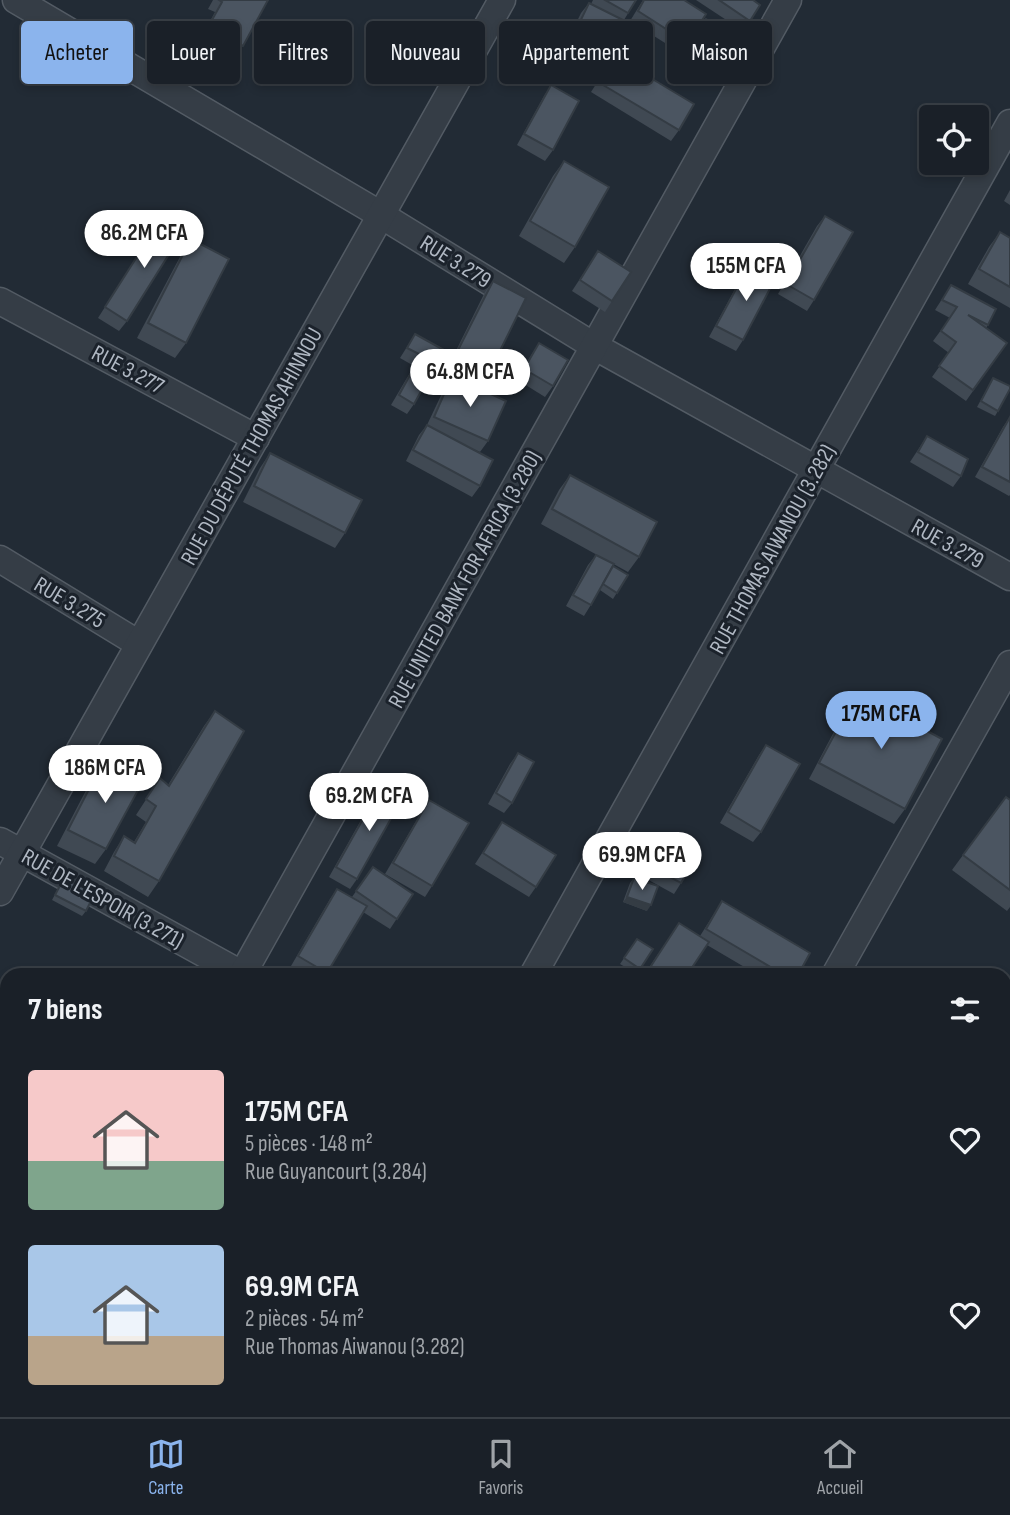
<!DOCTYPE html>
<html lang="fr">
<head>
<meta charset="utf-8">
<style>
  body { margin:0; font-family:"Sofia Sans Condensed",sans-serif; background:#272d34; color:#f1f3f6; height:100vh; display:flex; flex-direction:column; font-size:26px; white-space:nowrap }
  * { box-sizing:border-box; margin:0 }
  p { font-size:23px; color:#9fa3a8 }
  .icon { flex:none; width:38px; height:38px; fill:none; stroke:currentColor; stroke-width:2; stroke-linecap:round; stroke-linejoin:round }
  .map { position:relative; flex:1; overflow:hidden }
  .details { position:absolute; left:0px; top:968px; width:1012px; height:450px; display:flex; flex-direction:column; background:#1a2028; border-radius:21px 21px 0 0; box-shadow:0 4px 10px #0003,0 0 0 2px #383e45 }
  .details>* { flex:none }
  .hud { position:absolute; left:21px; top:21px; width:970px; height:63px; display:flex; gap:14px }
  .fabs { position:absolute; left:919px; top:105px; display:grid; gap:14px }
  .fabs a { display:grid; place-items:center; width:70px; height:70px; border-radius:7px; background:#1a2028; box-shadow:0 4px 10px #0003,0 0 0 2px #383e45; font-size:35px }
  .price { position:absolute; translate:-50% -60px; padding:0 16px; border-radius:24px; background:#fff; color:#222; font-size:23px; line-height:46px; filter:drop-shadow(0 2px 4px #0008) }
  .price::after { content:''; position:absolute; left:50%; top:42px; width:21px; height:16px; margin-left:-10px; background:inherit; clip-path:polygon(0 0,100% 0,50% 100%) }
  .price.active { background:#8bb4ed; color:#111 }
  ul { padding:0; list-style:none }
  li { display:flex; align-items:center; gap:21px; height:175px; padding:0 28px }
  li span { display:grid; place-items:center; flex:none; width:196px; height:140px; border-radius:7px; color:#555 }
  li>.icon { margin-inline-start:auto }
  span .icon { width:84px; height:84px; fill:#fffc; stroke-width:1 }
  li b { font-size:30px }
  h2 { display:flex; justify-content:space-between; align-items:center; height:84px; padding:0 28px; font-size:30px }
  .pill { padding:0 24px; border-radius:7px; background:#1a2028; box-shadow:0 4px 10px #0003,0 0 0 2px #383e45; font-size:24px; line-height:63px }
  .pill.active { background:#8bb4ed; color:#111 }
  .dock { display:flex; justify-content:space-around; align-items:center; height:98px; border-top:2px solid #383e45; background:#1a2028; font-size:19px; color:#9fa3a8 }
  .dock a { display:grid; justify-items:center; gap:4px }
  .dock .active { color:#8bb4ed }
  .map>svg:first-child { display:block }
  .lines { fill:none; stroke-linecap:round; stroke-linejoin:round }
  .minor-casing { stroke:#535b64; stroke-width:29 }
  .minor { stroke:#353d46; stroke-width:26 }
  .wall { fill:#404953 }
  .shaded-wall { fill:#343c44 }
  .building { fill:#4b5561; stroke:#343c44; stroke-width:2 }
  .labels { text-anchor:middle; stroke-width:6; stroke-linejoin:round; paint-order:stroke }
  .street-label { font-size:23px; fill:#b0b8c3; stroke:#1b222b }
</style>
</head>
<body>
<div class="map">
<svg width="1010" height="1417" viewBox="0 0 1010 1417">
  <rect width="100%" height="100%" fill="#222b35"/>
  <g class="lines">
    <g class="minor-casing">
      <g id="minor">
        <polyline points="16,0 381,215 594,346 1010,577"/>
        <polyline points="0,301 256,438"/>
        <polyline points="0,559 139,644"/>
        <polyline points="0,841 243,975"/>
        <polyline points="0,892 502,0"/>
        <polyline points="242,975 788,0"/>
        <polyline points="533,975 1010,123"/>
        <polyline points="835,975 1010,664"/>
        <polyline points="1004,1117 1010,1120"/>
        <polyline points="1004,1405 1010,1408"/>
        <polyline points="0,1407 7,1394"/>
        <polyline points="286,1417 289,1410"/>
        <polyline points="585,1417 589,1410"/>
      </g>
    </g>
    <use href="#minor" class="minor"/>
  </g>
  <g class="wall">
    <polygon points="213,0 268,0 243,46 235,56 201,38 215,12 208,9"/>
    <polygon points="593,0 636,0 624,20 616,50 609,60 568,40 581,13 589,3 591,4"/>
    <polygon points="643,0 684,0 688,43 681,53 630,21"/>
    <polygon points="696,0 753,0 760,5 743,31"/>
    <polygon points="706,19 711,59 707,64 686,52"/>
    <polygon points="614,56 679,130 671,141 591,92"/>
    <polygon points="551,85 553,150 545,161 517,145 544,96"/>
    <polygon points="564,161 575,247 564,263 519,236 553,176"/>
    <polygon points="1010,190 1010,205 1004,201"/>
    <polygon points="825,216 814,300 807,311 778,294 817,226"/>
    <polygon points="161,219 127,321 119,331 98,318"/>
    <polygon points="1000,232 1010,238 1010,308 968,284 989,247"/>
    <polygon points="191,239 186,343 175,358 137,338 181,255"/>
    <polygon points="591,262 612,301 605,312 572,291"/>
    <polygon points="749,265 743,340 736,351 709,337 742,276"/>
    <polygon points="493,281 489,373 482,384 448,367 485,292"/>
    <polygon points="951,285 988,325 986,328 1007,343 966,401 932,377 949,353 933,341 950,318 935,310"/>
    <polygon points="415,334 444,350 414,404 407,414 391,405 414,366 400,358"/>
    <polygon points="539,343 553,386 545,397 516,379"/>
    <polygon points="452,376 488,441 480,452 462,444 480,486 472,497 406,461 419,435 427,425 445,387"/>
    <polygon points="993,378 998,411 995,416 977,407"/>
    <polygon points="1010,417 1010,495 1009,496 975,477 1003,427"/>
    <polygon points="927,436 961,476 953,487 910,462"/>
    <polygon points="270,453 345,533 335,548 243,502 260,468"/>
    <polygon points="570,475 639,557 628,572 541,524 559,490"/>
    <polygon points="596,555 628,575 613,599 600,590 584,616 566,606 588,565"/>
    <polygon points="857,693 905,809 894,824 809,779 846,709"/>
    <polygon points="215,711 159,881 148,897 104,871 114,852 124,836 134,842 146,822 136,815 160,778 168,785 204,726"/>
    <polygon points="766,745 761,832 753,842 720,823 759,755"/>
    <polygon points="518,753 512,803 504,813 488,804 510,764"/>
    <polygon points="104,760 106,849 95,864 57,846 94,775"/>
    <polygon points="381,787 357,879 350,889 329,877 374,797"/>
    <polygon points="429,800 432,886 425,897 385,874 422,811"/>
    <polygon points="1010,800 1010,907 1007,911 952,870 963,855"/>
    <polygon points="502,822 536,887 529,897 475,864"/>
    <polygon points="652,841 681,883 674,894 634,872 644,852"/>
    <polygon points="373,867 413,894 390,929 363,912 326,975 305,975 291,966 330,899 337,889 352,897"/>
    <polygon points="64,878 86,911 82,916 52,900"/>
    <polygon points="634,878 647,911 623,902 630,883"/>
    <polygon points="722,901 798,975 758,975 707,945 687,975 644,975 679,923 700,936"/>
    <polygon points="637,939 653,949 637,974 620,964"/>
    <polygon points="7,1154 7,1240 0,1236 0,1165"/>
    <polygon points="140,1410 199,1410 210,1417 136,1417"/>
    <polygon points="386,1410 428,1410 425,1417 382,1417"/>
    <polygon points="436,1410 454,1410 450,1417"/>
    <polygon points="638,1410 695,1410 691,1417 635,1417"/>
  </g>
  <polygon class="shaded-wall" points="627,897 651,905 647,911 623,902"/>
  <g class="building">
    <polygon points="219,0 268,0 243,46 208,27 222,2"/>
    <polygon points="605,0 636,0 628,13"/>
    <polygon points="644,0 684,0 706,14 688,43 638,11"/>
    <polygon points="719,0 753,0 760,5 750,21"/>
    <polygon points="589,3 629,23 616,50 576,30"/>
    <polygon points="706,19 726,31 711,59 690,47"/>
    <polygon points="614,56 694,104 679,130 598,82"/>
    <polygon points="551,85 579,101 553,150 524,134"/>
    <polygon points="564,161 609,187 575,247 530,221"/>
    <polygon points="825,216 853,232 814,300 786,284"/>
    <polygon points="161,219 183,232 127,321 105,307"/>
    <polygon points="1000,232 1010,238 1010,287 979,269"/>
    <polygon points="191,239 229,259 186,343 148,323"/>
    <polygon points="598,251 631,272 612,301 580,280"/>
    <polygon points="749,265 775,279 743,340 716,326"/>
    <polygon points="493,281 526,298 489,373 455,356"/>
    <polygon points="951,285 996,309 988,325 968,315 1007,343 973,390 939,366 956,342 941,331 957,307 942,300"/>
    <polygon points="415,334 444,350 414,404 399,395 421,355 407,348"/>
    <polygon points="539,343 568,360 553,386 524,369"/>
    <polygon points="452,376 506,401 488,441 434,417"/>
    <polygon points="993,378 1010,386 1010,389 998,411 981,401"/>
    <polygon points="1010,417 1010,482 982,467"/>
    <polygon points="427,425 493,460 480,486 413,450"/>
    <polygon points="927,436 968,459 961,476 918,452"/>
    <polygon points="270,453 362,500 345,533 254,486"/>
    <polygon points="570,475 657,522 639,557 552,509"/>
    <polygon points="596,555 614,564 591,605 573,595"/>
    <polygon points="613,566 628,575 617,593 603,584"/>
    <polygon points="857,693 942,739 905,809 819,763"/>
    <polygon points="215,711 244,731 159,881 114,856 124,836 135,843 156,806 146,799 160,778 169,786"/>
    <polygon points="766,745 800,764 761,832 728,812"/>
    <polygon points="518,753 534,762 512,803 496,793"/>
    <polygon points="104,760 143,781 106,849 68,830"/>
    <polygon points="381,787 402,799 357,879 336,867"/>
    <polygon points="1006,797 1010,800 1010,890 963,855"/>
    <polygon points="429,800 469,823 432,886 393,863"/>
    <polygon points="502,822 556,855 536,887 483,853"/>
    <polygon points="652,841 692,864 681,883 641,862"/>
    <polygon points="373,867 413,894 397,919 356,891"/>
    <polygon points="64,878 95,893 86,911 55,895"/>
    <polygon points="634,878 658,886 651,905 627,897"/>
    <polygon points="337,889 367,906 327,973 298,956"/>
    <polygon points="722,901 810,953 798,975 784,975 706,929"/>
    <polygon points="679,923 709,942 687,975 656,975 659,971 651,966"/>
    <polygon points="637,939 653,949 640,969 624,958"/>
    <polygon points="1,1165 7,1168 7,1219 0,1215 0,1167"/>
    <polygon points="143,1410 199,1410 210,1417 154,1417"/>
    <polygon points="392,1410 428,1410 425,1417 404,1417"/>
    <polygon points="647,1410 695,1410 691,1417 658,1417"/>
    <polygon points="804,1410 812,1410 823,1417 800,1417"/>
  </g>
  <g class="labels">
    <g class="street-label">
      <text transform="translate(456 261) rotate(32)" y="8">RUE 3.279</text>
      <text transform="translate(128 369) rotate(28)" y="8">RUE 3.277</text>
      <text transform="translate(251 446) rotate(-61)" y="8">RUE DU DÉPUTÉ THOMAS AHINNOU</text>
      <text transform="translate(948 543) rotate(29)" y="8">RUE 3.279</text>
      <text transform="translate(772 549) rotate(-61)" y="8">RUE THOMAS AIWANOU (3.282)</text>
      <text transform="translate(464 579) rotate(-61)" y="8">RUE UNITED BANK FOR AFRICA (3.280)</text>
      <text transform="translate(70 602) rotate(31)" y="8">RUE 3.275</text>
      <text transform="translate(103 898) rotate(29)" y="8">RUE DE L'ESPOIR (3.271)</text>
    </g>
  </g>
</svg>
<div class="fabs">
<a><svg class="icon" aria-label="locate" viewBox="0 0 24 24"><circle cx="12" cy="12" r="6"/><path d="M12 2v4M12 18v4M2 12h4M18 12h4"/></svg></a>
</div>
<b class="price" style="left:144px;top:270px">86.2M CFA</b>
<b class="price" style="left:746px;top:303px">155M CFA</b>
<b class="price" style="left:470px;top:409px">64.8M CFA</b>
<b class="price active" style="left:881px;top:751px">175M CFA</b>
<b class="price" style="left:105px;top:805px">186M CFA</b>
<b class="price" style="left:369px;top:833px">69.2M CFA</b>
<b class="price" style="left:642px;top:892px">69.9M CFA</b>
<div class="hud">
<a class="pill active">Acheter</a>
<a class="pill">Louer</a>
<a class="pill">Filtres</a>
<a class="pill">Nouveau</a>
<a class="pill">Appartement</a>
<a class="pill">Maison</a>
</div>
<section class="details">
<h2>7 biens<svg class="icon" aria-label="filters" viewBox="0 0 24 24"><path d="M4 7h16M4 17h16"/><circle cx="9" cy="7" r="2"/><circle cx="15" cy="17" r="2"/></svg></h2>
<ul>
<li><span style="background:linear-gradient(#f6c9c9 65%,#7fa58c 0)"><svg class="icon" aria-label="home" viewBox="0 0 24 24"><path d="M3 11l9-7 9 7M6 9v11h12V9"/></svg></span><div><b>175M CFA</b><p>5 pièces · 148 m²</p><p>Rue Guyancourt (3.284)</p></div><svg class="icon" aria-label="heart" viewBox="0 0 24 24"><path d="M12 20l-8-8c-3-5 5-10 8-4 3-6 11-1 8 4z"/></svg></li>
<li><span style="background:linear-gradient(#a9c7e8 65%,#b9a48a 0)"><svg class="icon" aria-label="home" viewBox="0 0 24 24"><path d="M3 11l9-7 9 7M6 9v11h12V9"/></svg></span><div><b>69.9M CFA</b><p>2 pièces · 54 m²</p><p>Rue Thomas Aiwanou (3.282)</p></div><svg class="icon" aria-label="heart" viewBox="0 0 24 24"><path d="M12 20l-8-8c-3-5 5-10 8-4 3-6 11-1 8 4z"/></svg></li>
</ul>
</section>
</div>
<nav class="dock">
<a class="active"><svg class="icon" aria-label="map" viewBox="0 0 24 24"><path d="M3 6l6-2 6 2 6-2v14l-6 2-6-2-6 2zM9 4v14M15 6v14"/></svg>Carte</a>
<a><svg class="icon" aria-label="saved" viewBox="0 0 24 24"><path d="M7 4h10v16l-5-4-5 4z"/></svg>Favoris</a>
<a><svg class="icon" aria-label="home" viewBox="0 0 24 24"><path d="M3 11l9-7 9 7M6 9v11h12V9"/></svg>Accueil</a>
</nav>
</body>
</html>
